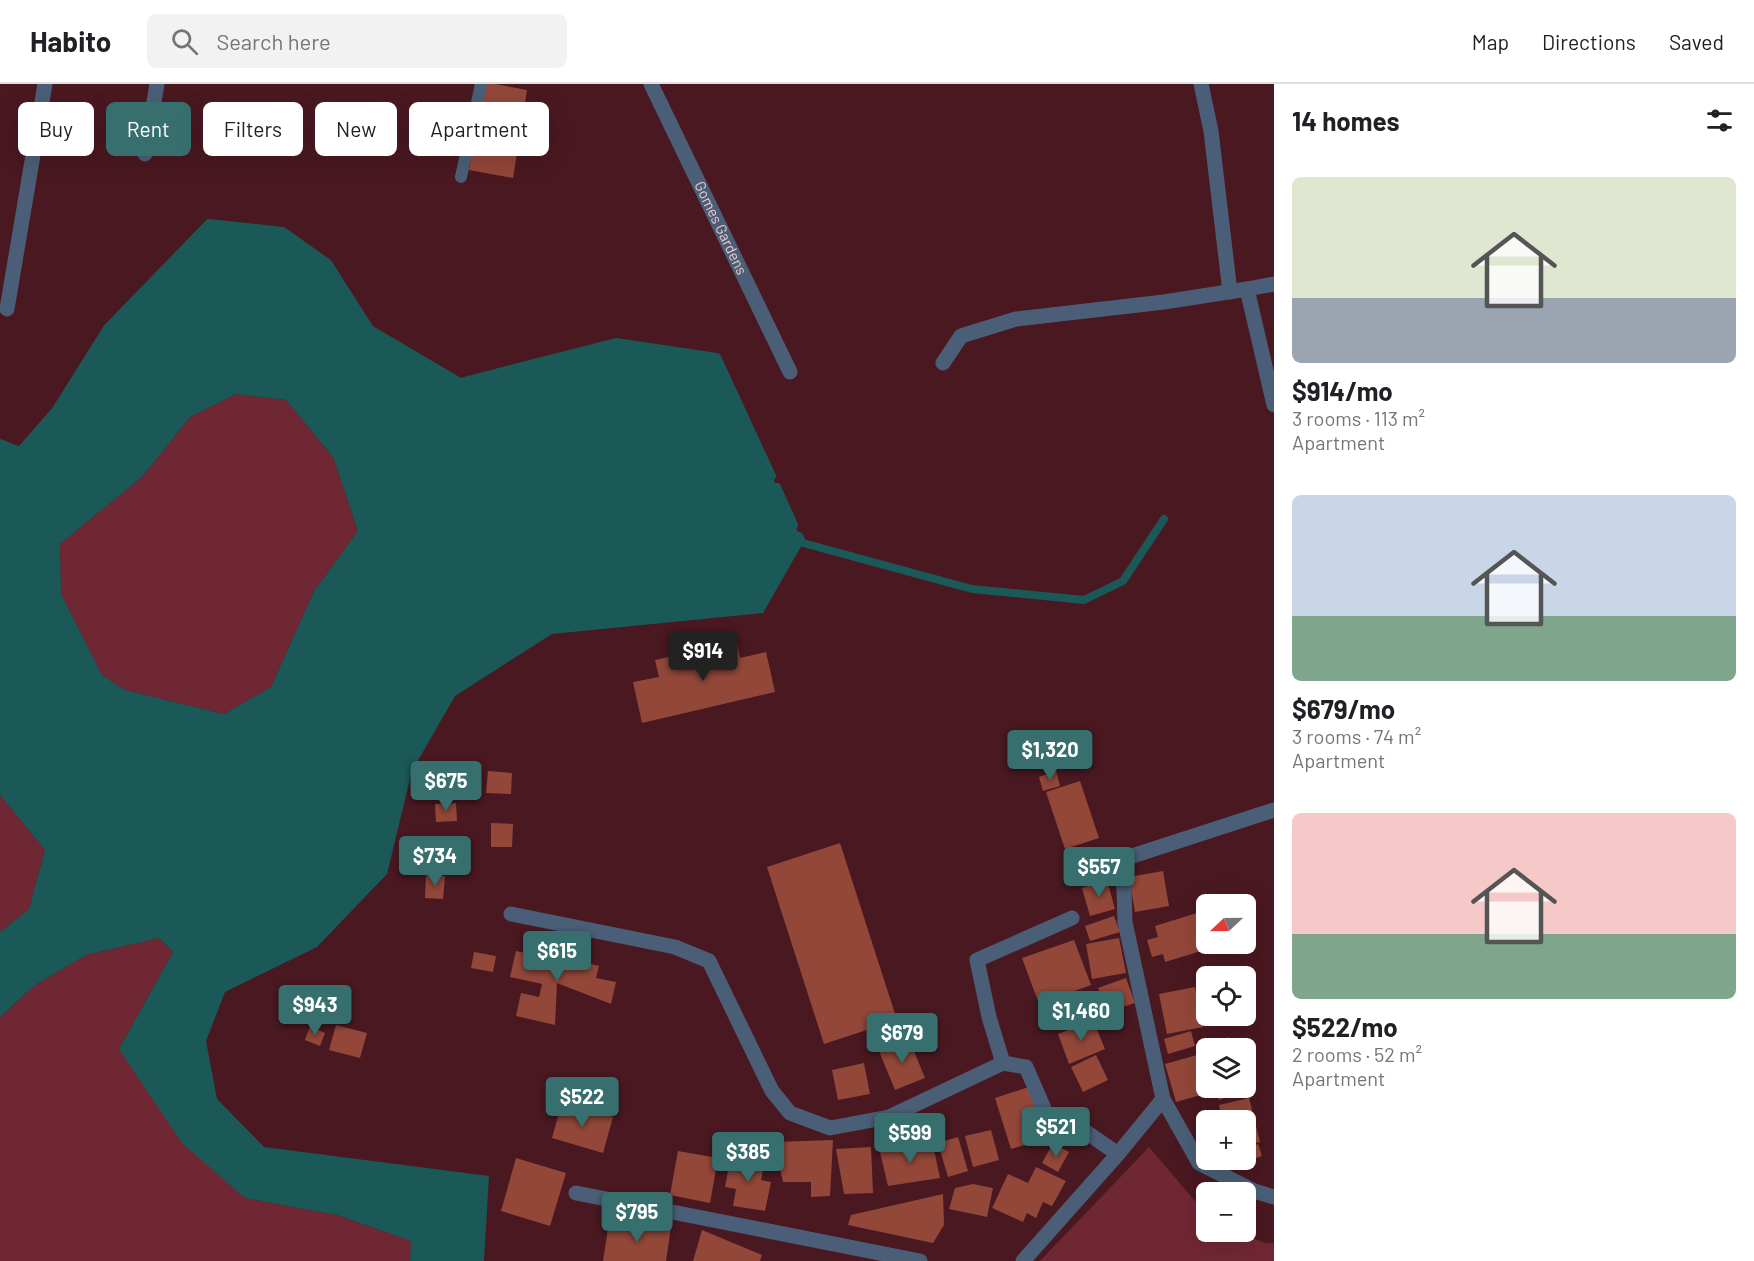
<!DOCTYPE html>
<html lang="en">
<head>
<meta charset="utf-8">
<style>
  body { margin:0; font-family:Barlow,sans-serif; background:#f2f2f2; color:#202124; height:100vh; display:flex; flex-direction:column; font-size:22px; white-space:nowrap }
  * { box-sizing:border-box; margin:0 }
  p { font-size:20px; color:#757577 }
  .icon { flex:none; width:33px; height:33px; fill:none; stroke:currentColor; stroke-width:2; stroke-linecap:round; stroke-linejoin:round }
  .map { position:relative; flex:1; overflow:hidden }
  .details { display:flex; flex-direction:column; background:#fff; width:480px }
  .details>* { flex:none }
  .guide { position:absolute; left:18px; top:18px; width:570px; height:54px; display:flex; gap:12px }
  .needle { width:39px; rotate:248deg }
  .fabs { position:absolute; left:1196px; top:810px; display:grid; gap:12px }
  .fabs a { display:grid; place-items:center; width:60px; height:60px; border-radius:9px; background:#fff; box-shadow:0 6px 24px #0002; font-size:30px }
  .price { position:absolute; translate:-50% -51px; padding:0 14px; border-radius:6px; background:#376e6e; color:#fff; font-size:20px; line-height:39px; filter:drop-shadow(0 2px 3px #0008) }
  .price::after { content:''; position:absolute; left:50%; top:36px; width:18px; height:14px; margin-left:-9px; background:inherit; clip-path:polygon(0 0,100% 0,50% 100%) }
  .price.on { background:#222; color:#fff }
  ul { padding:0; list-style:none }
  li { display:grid; align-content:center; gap:12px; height:318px; padding:0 18px }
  li span { display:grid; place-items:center; height:186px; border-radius:9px; color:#555 }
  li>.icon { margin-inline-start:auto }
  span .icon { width:108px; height:108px; fill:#fffc; stroke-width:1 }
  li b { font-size:26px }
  h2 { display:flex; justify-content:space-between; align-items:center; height:72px; padding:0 18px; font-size:26px }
  .tag { padding:0 21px; border-radius:9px; background:#fff; box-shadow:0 6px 24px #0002; font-size:21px; line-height:54px }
  .tag.on { background:#376e6e; color:#fff }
  header { display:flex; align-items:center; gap:36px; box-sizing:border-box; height:84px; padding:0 30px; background:#fff; border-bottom:2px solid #e0e0e0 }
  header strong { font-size:28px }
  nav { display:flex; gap:33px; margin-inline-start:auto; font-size:21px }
  .search { width:420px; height:54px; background:#f2f2f2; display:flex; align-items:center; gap:15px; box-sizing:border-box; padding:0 21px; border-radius:9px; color:#757577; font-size:22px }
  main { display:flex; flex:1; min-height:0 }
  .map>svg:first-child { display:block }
  .green { fill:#702734 }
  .water { fill:#1a5957; fill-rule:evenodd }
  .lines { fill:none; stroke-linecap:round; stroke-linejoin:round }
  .stream { stroke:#1a5957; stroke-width:8 }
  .building { fill:#924739 }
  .service { stroke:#4a5f77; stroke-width:12 }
  .minor { stroke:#4a5f77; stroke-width:15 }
  .labels { text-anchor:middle; stroke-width:5; stroke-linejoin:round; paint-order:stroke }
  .street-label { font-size:15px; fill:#eccacd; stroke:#220c0f }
</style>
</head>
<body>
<header>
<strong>Habito</strong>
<div class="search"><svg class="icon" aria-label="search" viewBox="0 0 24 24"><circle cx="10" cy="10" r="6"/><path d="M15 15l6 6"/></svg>Search here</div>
<nav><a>Map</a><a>Directions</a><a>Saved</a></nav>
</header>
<main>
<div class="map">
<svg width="1274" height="1177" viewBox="0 0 1274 1177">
  <rect width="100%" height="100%" fill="#4a1821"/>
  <g class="green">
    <polygon points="236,310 286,316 333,373 358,447 314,507 271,603 224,630 125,606 102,591 61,510 60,460 142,393 190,333"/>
    <polygon points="0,711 45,766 29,825 0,848"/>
    <polygon points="159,854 173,868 119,965 245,1114 337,1131 411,1157 410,1177 0,1177 0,933 35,901 86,871"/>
    <polygon points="1149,1063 1206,1130 1206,1148 1239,1148 1265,1159 1274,1159 1274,1177 1040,1177"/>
  </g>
  <path class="water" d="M 209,139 L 283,147 L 328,179 L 370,245 L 460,298 L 616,258 L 717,273 L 803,459 L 763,529 L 552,550 L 455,612 L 412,687 L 387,790 L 317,863 L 225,908 L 206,957 L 217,1015 L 264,1063 L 489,1092 L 484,1177 L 410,1177 L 411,1157 L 337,1131 L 245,1114 L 182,1059 L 119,965 L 173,868 L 159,854 L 86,871 L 35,901 L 0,933 L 0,848 L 29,825 L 45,766 L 0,711 L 0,359 L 20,367 L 55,327 L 107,244 ZM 236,310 L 286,316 L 333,373 L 358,447 L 314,507 L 271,603 L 224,630 L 125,606 L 102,591 L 61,510 L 60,460 L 142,393 L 190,333 Z"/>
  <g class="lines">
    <g class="stream">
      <polyline points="0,359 20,367 55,327 107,244 209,139 283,147 328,179 370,245 460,298 616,258 717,273 772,392"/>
      <polyline points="777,403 794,441"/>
      <polyline points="799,452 803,459 972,505 1084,516 1123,497 1164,435"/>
    </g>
  </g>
  <g class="building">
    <polygon points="483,0 495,0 527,6 513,94 469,86"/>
    <polygon points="736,553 740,574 766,568 775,608 642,639 633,598 659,593 655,576 687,569 691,586 710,581 705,561"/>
    <polygon points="488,687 512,689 511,710 486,709"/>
    <polygon points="1056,687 1060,702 1043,707 1039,693"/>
    <polygon points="1080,697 1099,754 1065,765 1046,708"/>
    <polygon points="456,719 457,737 436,738 435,720"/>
    <polygon points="491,739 513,740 512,763 491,763"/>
    <polygon points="840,759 897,936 824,960 767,783"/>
    <polygon points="1112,776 1115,792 1087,797 1084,780"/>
    <polygon points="1163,787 1169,822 1135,828 1129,793"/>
    <polygon points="426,791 445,792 443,815 425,814"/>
    <polygon points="1107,796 1115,825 1090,832 1082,804"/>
    <polygon points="1200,828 1206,847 1206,860 1210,860 1211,864 1165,878 1163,870 1152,873 1147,856 1158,853 1155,842"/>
    <polygon points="1114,832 1120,848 1090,857 1085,842"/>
    <polygon points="1119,854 1126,889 1092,895 1086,860"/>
    <polygon points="1074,856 1091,901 1039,920 1022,874"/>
    <polygon points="559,863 589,870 587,879 599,882 596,894 616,898 611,920 557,899 555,941 516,932 521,909 539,913 542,900 510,893 516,867 556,876"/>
    <polygon points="474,868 496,872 493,888 471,884"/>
    <polygon points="1126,894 1135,919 1107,928 1098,904"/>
    <polygon points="1195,903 1203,943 1167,950 1159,910"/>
    <polygon points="1093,936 1105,965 1069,980 1058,950"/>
    <polygon points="336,941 367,949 360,974 329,966"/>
    <polygon points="310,942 325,949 320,962 305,956"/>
    <polygon points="1191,947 1195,962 1168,970 1164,955"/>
    <polygon points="1228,953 1232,964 1206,964 1206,979 1200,965"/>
    <polygon points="909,955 925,994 895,1006 879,967"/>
    <polygon points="1096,971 1108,996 1083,1008 1071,983"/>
    <polygon points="1197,971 1208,1009 1176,1018 1165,980"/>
    <polygon points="864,979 870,1010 838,1016 832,986"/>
    <polygon points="1029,1003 1045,1055 1011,1065 995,1014"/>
    <polygon points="1215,1004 1241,1004 1243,1007 1219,1016"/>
    <polygon points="1249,1014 1260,1058 1245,1061 1245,1036 1222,1036 1219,1021"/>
    <polygon points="562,1018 613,1033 603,1069 552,1054"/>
    <polygon points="991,1046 999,1076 973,1083 965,1052"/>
    <polygon points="958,1053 968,1087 948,1093 938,1059"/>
    <polygon points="833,1056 830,1112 811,1113 811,1098 783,1098 774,1058"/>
    <polygon points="932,1056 940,1094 888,1102 880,1068"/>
    <polygon points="1053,1059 1069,1068 1058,1088 1042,1079"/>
    <polygon points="1258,1060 1262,1072 1245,1078 1245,1065"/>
    <polygon points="871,1063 873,1109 844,1110 836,1065"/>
    <polygon points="678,1067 718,1074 710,1119 670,1111"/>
    <polygon points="731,1071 765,1077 761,1096 771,1098 765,1127 733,1122 736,1105 725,1103"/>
    <polygon points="516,1074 566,1089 550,1142 501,1127"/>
    <polygon points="1036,1083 1066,1097 1052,1122 1043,1118 1036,1134 1027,1129 1023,1138 992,1124 1008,1090 1028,1099"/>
    <polygon points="973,1100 993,1104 987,1133 949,1125 955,1104"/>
    <polygon points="943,1110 944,1141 933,1159 848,1141 851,1131"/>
    <polygon points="609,1138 671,1143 666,1177 603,1177"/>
    <polygon points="702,1146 762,1171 760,1177 693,1177"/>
  </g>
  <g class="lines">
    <polyline class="service" points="461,93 481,0"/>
    <g class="minor">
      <path id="s1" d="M 651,0 L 790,288"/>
      <polyline points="1201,0 1211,47 1230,208"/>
      <polyline points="145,70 157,0"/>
      <polyline points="1274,200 1247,205 1274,321"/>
      <polyline points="7,225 45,0"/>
      <polyline points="943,279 961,252 1016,235 1164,218 1247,205"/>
      <polyline points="1274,726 1123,775 1125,838 1163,1015 1199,1079 1254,1107 1274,1113"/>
      <polyline points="511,830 675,863 709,877 772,1007 790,1029 830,1044 889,1033 1003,979 1026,983 1052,1043 1086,1048 1118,1070"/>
      <polyline points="1003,979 989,933 977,876 1072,834"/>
      <polyline points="576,1109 920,1177"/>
      <polyline points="1023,1177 1118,1070 1163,1015"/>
    </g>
  </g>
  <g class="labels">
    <g class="street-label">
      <text dy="5" stroke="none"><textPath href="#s1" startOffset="160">Gomes Gardens</textPath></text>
    </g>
  </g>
</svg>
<div class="fabs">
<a><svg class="needle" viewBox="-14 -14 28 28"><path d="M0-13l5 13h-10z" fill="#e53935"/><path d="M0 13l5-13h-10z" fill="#757577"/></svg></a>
<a><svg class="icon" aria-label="locate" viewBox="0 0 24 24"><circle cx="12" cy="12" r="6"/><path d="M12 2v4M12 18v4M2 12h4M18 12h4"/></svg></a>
<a><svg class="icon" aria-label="layers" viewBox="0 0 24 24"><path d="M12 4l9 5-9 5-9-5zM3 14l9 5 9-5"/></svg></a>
<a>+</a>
<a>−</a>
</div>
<b class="price on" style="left:703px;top:598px">$914</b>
<b class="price" style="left:1050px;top:697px">$1,320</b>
<b class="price" style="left:446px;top:728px">$675</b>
<b class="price" style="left:435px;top:803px">$734</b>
<b class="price" style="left:1099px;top:814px">$557</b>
<b class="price" style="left:557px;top:898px">$615</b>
<b class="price" style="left:315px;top:952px">$943</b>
<b class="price" style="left:1081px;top:958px">$1,460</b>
<b class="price" style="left:902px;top:980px">$679</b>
<b class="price" style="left:582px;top:1044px">$522</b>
<b class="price" style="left:1056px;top:1074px">$521</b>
<b class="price" style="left:910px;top:1080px">$599</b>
<b class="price" style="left:748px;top:1099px">$385</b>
<b class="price" style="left:637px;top:1159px">$795</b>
<div class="guide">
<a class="tag">Buy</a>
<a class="tag on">Rent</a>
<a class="tag">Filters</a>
<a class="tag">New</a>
<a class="tag">Apartment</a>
</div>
</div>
<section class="details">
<h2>14 homes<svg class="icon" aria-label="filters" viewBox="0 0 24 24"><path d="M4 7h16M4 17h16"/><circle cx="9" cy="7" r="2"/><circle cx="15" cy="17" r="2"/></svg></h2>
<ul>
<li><span style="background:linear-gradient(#dfe7d0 65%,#9aa5b1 0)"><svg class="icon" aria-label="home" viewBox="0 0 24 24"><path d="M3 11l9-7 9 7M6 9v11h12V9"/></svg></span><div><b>$914/mo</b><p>3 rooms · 113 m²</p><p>Apartment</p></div></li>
<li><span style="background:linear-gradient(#c9d6e8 65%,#7fa58c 0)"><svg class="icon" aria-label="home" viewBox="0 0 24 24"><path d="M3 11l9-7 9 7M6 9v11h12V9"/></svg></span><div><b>$679/mo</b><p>3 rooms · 74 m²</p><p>Apartment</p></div></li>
<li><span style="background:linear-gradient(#f6c9c9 65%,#7fa58c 0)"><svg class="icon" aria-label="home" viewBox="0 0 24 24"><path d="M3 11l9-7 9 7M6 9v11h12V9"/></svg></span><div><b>$522/mo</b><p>2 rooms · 52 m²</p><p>Apartment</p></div></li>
</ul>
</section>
</main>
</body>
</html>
